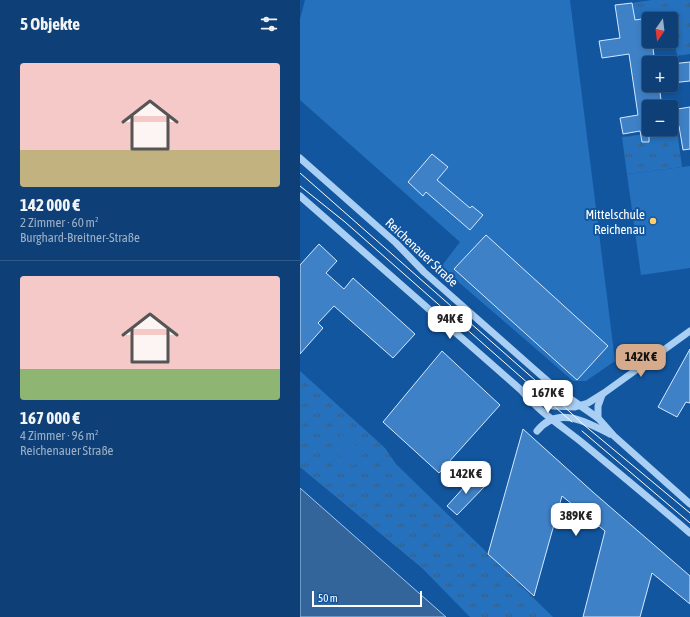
<!DOCTYPE html>
<html lang="de">
<head>
<meta charset="utf-8">
<style>
  body { margin:0; font-family:"Asap Condensed",sans-serif; background:#1c4b7f; color:#f1f3f6; height:100vh; display:flex; flex-direction:column; font-size:15px; white-space:nowrap }
  * { box-sizing:border-box; margin:0 }
  p { font-size:13px; color:#9bafc6 }
  .icon { flex:none; width:22px; height:22px; fill:none; stroke:currentColor; stroke-width:2; stroke-linecap:round; stroke-linejoin:round }
  .map { position:relative; flex:1; overflow:hidden }
  .drawer { display:flex; flex-direction:column; background:#0e4077; width:300px }
  .drawer>* { flex:none }
  .needle { width:26px; rotate:194deg }
  .buttons { position:absolute; left:342px; top:12px; display:grid; gap:8px }
  .buttons a { display:grid; place-items:center; width:36px; height:36px; border-radius:4px; background:#0e4077; box-shadow:0 2px 6px #0003,0 0 0 1px #2e5989; font-size:20px }
  .scale { position:absolute; left:12px; bottom:10px; width:110px; box-sizing:border-box; padding-left:4px; border:2px solid #fff; border-top:0; font-size:11px; line-height:14px; white-space:nowrap; color:#fff; -webkit-text-stroke:3px #12569f; paint-order:stroke }
  .price { position:absolute; translate:-50% -34px; padding:0 9px; border-radius:8px; background:#fff; color:#222; font-size:13px; line-height:26px; filter:drop-shadow(0 1px 2px #0008) }
  .price::after { content:''; position:absolute; left:50%; top:24px; width:12px; height:9px; margin-left:-6px; background:inherit; clip-path:polygon(0 0,100% 0,50% 100%) }
  .price.on { background:#d6ab8b; color:#111 }
  ul { padding:0; list-style:none }
  li { display:grid; align-content:center; gap:8px; height:212px; padding:0 20px }
  li+li { border-top:1px solid #2e5989 }
  li span { display:grid; place-items:center; height:124px; border-radius:4px; color:#555 }
  li>.icon { margin-inline-start:auto }
  span .icon { width:72px; height:72px; fill:#fffc; stroke-width:1 }
  li b { font-size:17px }
  h2 { display:flex; justify-content:space-between; align-items:center; height:48px; padding:0 20px; font-size:17px }
  main { display:flex; flex:1; min-height:0 }
  .map>svg:first-child { display:block }
  .grass { fill:url(#grass-tufts) }
  .garden { fill:#2571bd }
  .water { fill:#34659a; stroke:#9ccaf7 }
  .building { fill:#3f81c7; stroke:#d3e8fe }
  .lines { fill:none; stroke-linecap:round; stroke-linejoin:round }
  .minor { stroke:#aacff4; stroke-width:7 }
  .tram { stroke:#fff; stroke-width:1 }
  .poi-dot { fill:#ffcf6d; stroke:#12569f; stroke-width:1.5 }
  .labels { text-anchor:middle; stroke-width:4; stroke-linejoin:round; paint-order:stroke }
  .poi-label { font-size:13px; fill:#fff; stroke:#12569f; text-anchor:end }
  .street-label { font-size:13px; fill:#fff; stroke:#12569f }
</style>
</head>
<body>
<main>
<section class="drawer">
<h2>5 Objekte<svg class="icon" aria-label="filters" viewBox="0 0 24 24"><path d="M4 7h16M4 17h16"/><circle cx="9" cy="7" r="2"/><circle cx="15" cy="17" r="2"/></svg></h2>
<ul>
<li><span style="background:linear-gradient(#f6c9c9 70%,#c2b280 0)"><svg class="icon" aria-label="home" viewBox="0 0 24 24"><path d="M3 11l9-7 9 7M6 9v11h12V9"/></svg></span><div><b>142 000 €</b><p>2 Zimmer · 60 m²</p><p>Burghard-Breitner-Straße</p></div></li>
<li><span style="background:linear-gradient(#f6c9c9 75%,#8fb573 0)"><svg class="icon" aria-label="home" viewBox="0 0 24 24"><path d="M3 11l9-7 9 7M6 9v11h12V9"/></svg></span><div><b>167 000 €</b><p>4 Zimmer · 96 m²</p><p>Reichenauer Straße</p></div></li>
</ul>
</section>
<div class="map">
<svg width="390" height="617" viewBox="0 0 390 617">
  <defs>
    <pattern id="grass-tufts" width="24" height="20" patternUnits="userSpaceOnUse"><rect width="24" height="20" fill="#2571bd"/><path d="M3 7l-1-3M5 7V3M7 7l1-3M15 17l-1-3M17 17v-4M19 17l1-3" fill="none" stroke="#3a5d7f"/></pattern>
  </defs>
  <rect width="100%" height="100%" fill="#12569f"/>
  <g class="grass">
    <polygon points="352,0 390,0 390,54 377,56 371,15 344,19 335,25 332,3"/>
    <polygon points="377,130 382,167 327,174 322,137"/>
    <polygon points="0,371 85,448 96,464 253,617 170,617 122,568 0,467"/>
  </g>
  <g class="garden">
    <polygon points="5,0 270,0 315,361 286,381 273,381 141,267 160,242 0,100 0,19"/>
    <polygon points="390,166 390,268 341,275 327,174"/>
    <polygon points="42,434 64,453 53,466 30,449"/>
  </g>
  <polygon class="water" points="0,488 146,617 0,617"/>
  <g class="building">
    <polygon points="332,3 335,20 349,18 349,41 352,41 355,63 349,63 349,85 359,85 362,107 349,107 349,142 342,142 340,131 323,134 320,118 338,115 329,54 302,58 299,41 320,38 315,5"/>
    <polygon points="390,62 390,81 371,83 371,64"/>
    <polygon points="390,107 390,149 383,150 379,126 371,127 371,110"/>
    <polygon points="132,154 148,167 137,180 170,208 172,206 183,215 170,230 126,192 123,196 108,182"/>
    <polygon points="186,235 308,346 277,380 154,269"/>
    <polygon points="19,244 37,261 26,273 44,289 53,278 115,334 93,358 34,306 18,323 23,328 0,354 0,265"/>
    <polygon points="390,349 390,403 386,402 377,417 358,407"/>
    <polygon points="142,351 200,405 139,473 83,422"/>
    <polygon points="223,429 294,493 390,576 390,604 352,573 340,617 283,617 305,531 262,496 234,596 188,554"/>
    <polygon points="175,475 186,485 157,515 147,506"/>
  </g>
  <g class="lines">
    <g class="minor">
      <polyline points="0,158 96,243 124,272 235,370 259,391 298,418 314,436 390,504"/>
      <path d="M 0,196 L 221,390 C 239,412 263,427 285,445 C 320,474 355,503 390,533"/>
      <polyline points="225,392 253,406 275,407 288,403 304,393 390,331"/>
      <polyline points="298,418 298,406 302,395"/>
      <path d="M 237,431 C 258,405 286,422 310,434"/>
    </g>
    <g class="tram">
      <polyline points="0,173 244,388 284,425 390,513"/>
      <polyline points="0,186 45,222 272,422"/>
      <polyline points="282,431 390,523"/>
    </g>
  </g>
  <circle class="poi-dot" cx="353" cy="221" r="4"/>
  <g class="labels">
    <g class="poi-label">
      <text x="345" y="219">Mittelschule<tspan x="345" dy="15">Reichenau</tspan></text>
    </g>
    <g class="street-label">
      <text transform="translate(122 252) rotate(43)" y="5">Reichenauer Straße</text>
    </g>
  </g>
</svg>
<div class="buttons">
<a><svg class="needle" viewBox="-14 -14 28 28"><path d="M0-13l5 13h-10z" fill="#e53935"/><path d="M0 13l5-13h-10z" fill="#9bafc6"/></svg></a>
<a>+</a>
<a>−</a>
</div>
<div class="scale">50 m</div>
<b class="price" style="left:150px;top:340px">94K €</b>
<b class="price on" style="left:341px;top:378px">142K €</b>
<b class="price" style="left:248px;top:414px">167K €</b>
<b class="price" style="left:166px;top:495px">142K €</b>
<b class="price" style="left:276px;top:537px">389K €</b>
</div>
</main>
</body>
</html>
